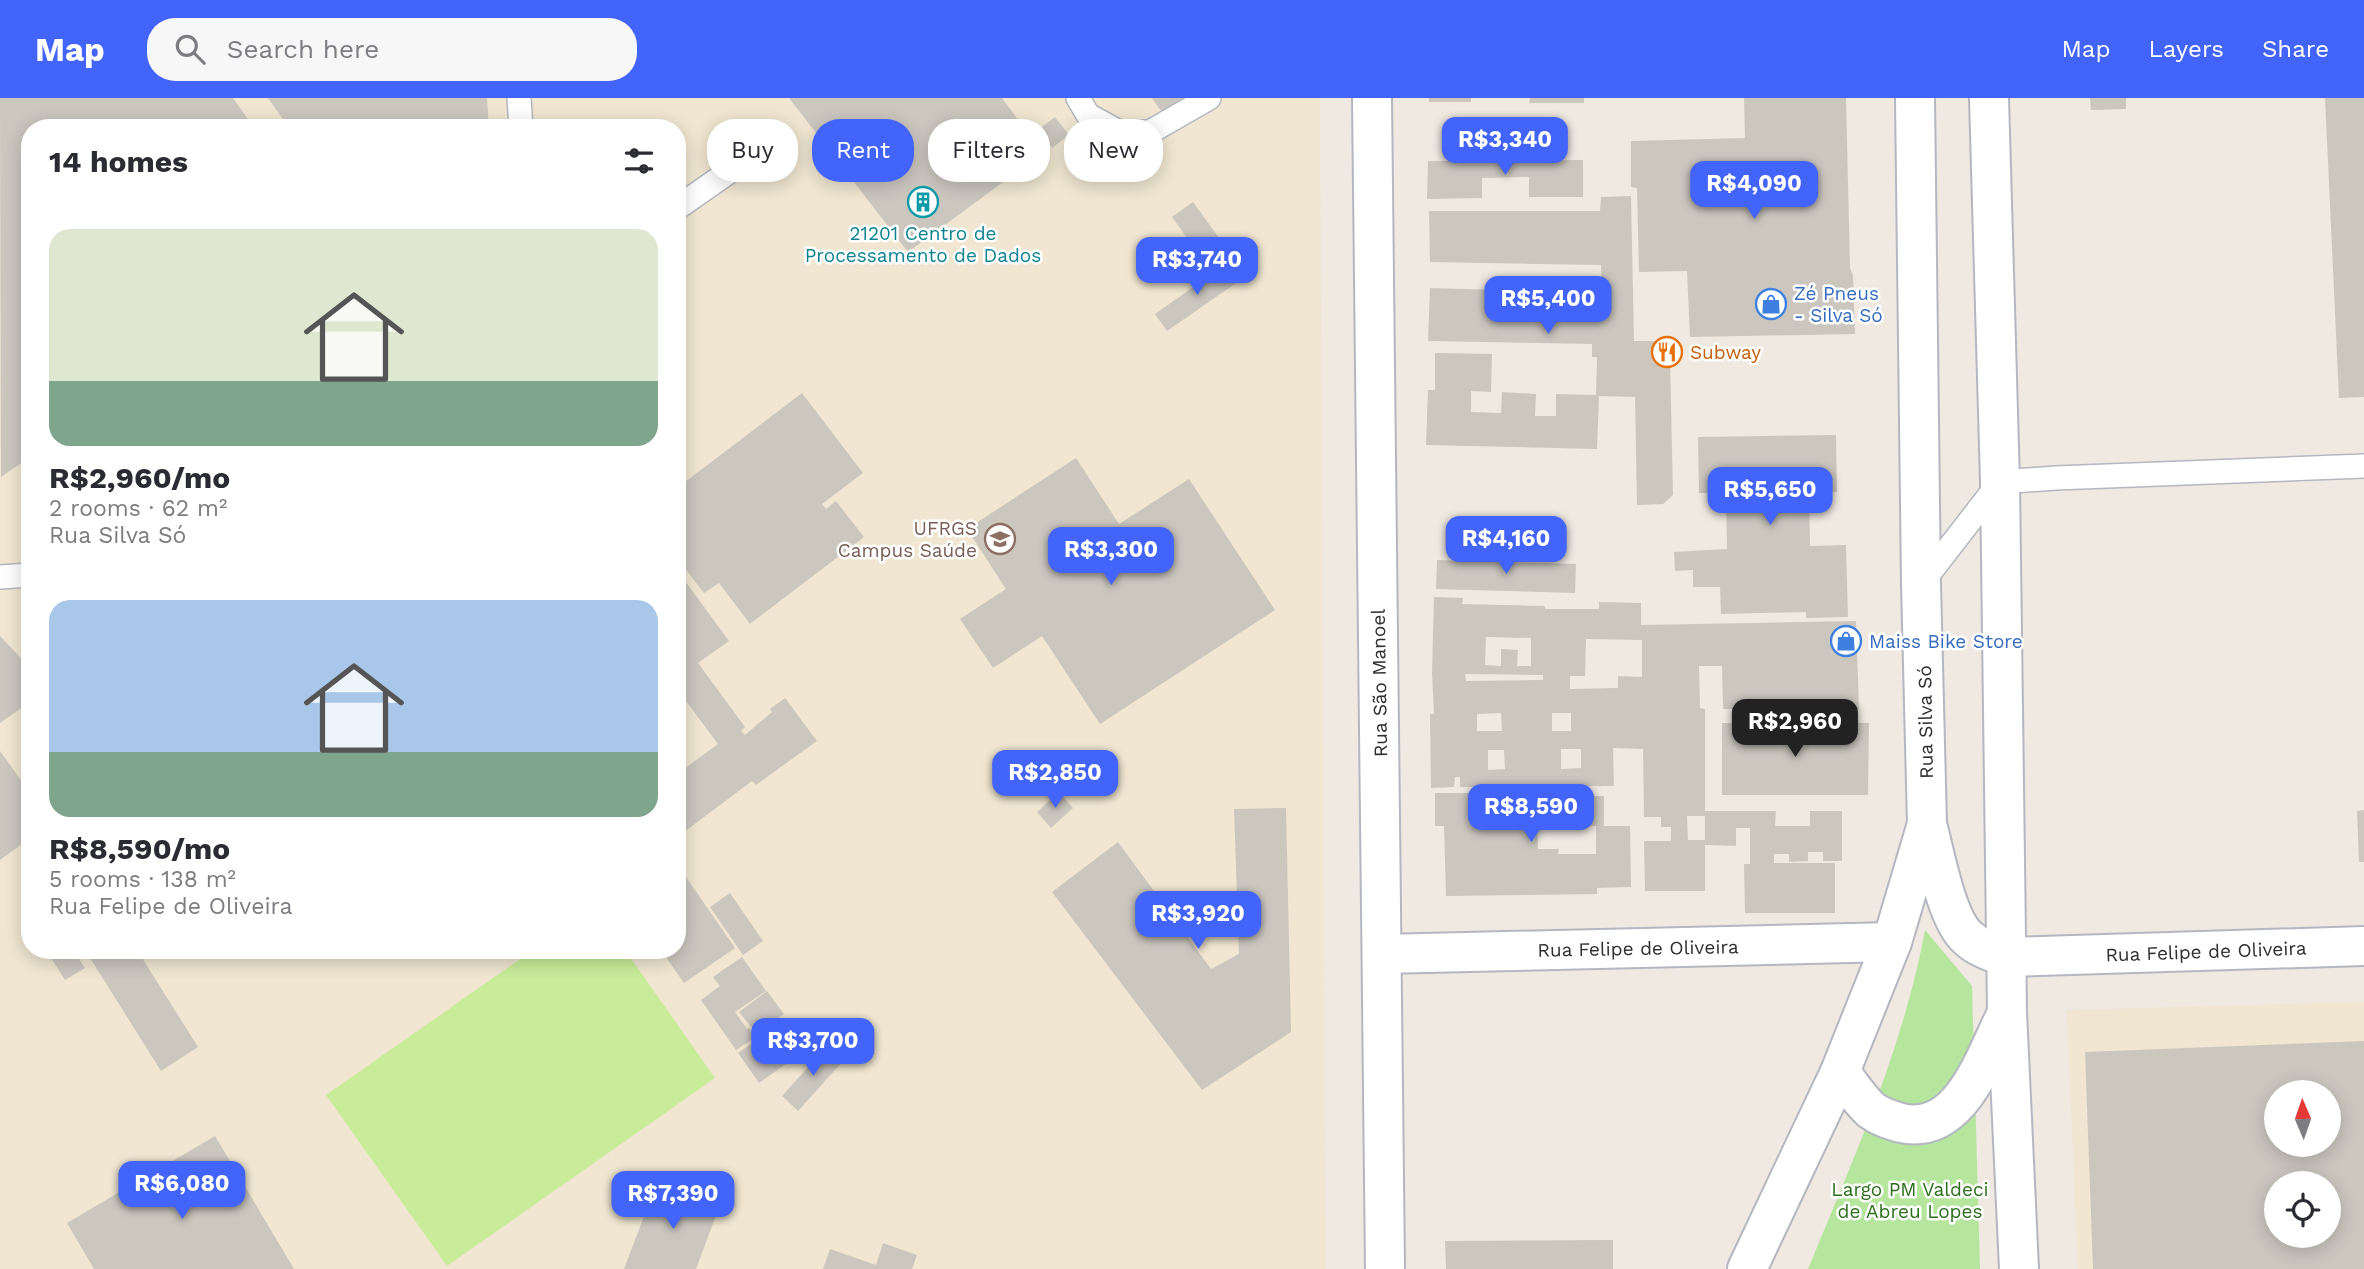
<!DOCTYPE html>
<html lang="en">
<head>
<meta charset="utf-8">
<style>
  body { margin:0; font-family:"Work Sans",sans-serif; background:#f7f7f7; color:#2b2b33; height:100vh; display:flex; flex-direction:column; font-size:26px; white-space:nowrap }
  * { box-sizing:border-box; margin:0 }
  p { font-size:23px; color:#7c7c81 }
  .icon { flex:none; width:38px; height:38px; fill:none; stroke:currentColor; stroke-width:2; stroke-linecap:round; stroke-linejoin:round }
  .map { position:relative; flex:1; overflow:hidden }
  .side { position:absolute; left:21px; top:21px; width:665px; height:840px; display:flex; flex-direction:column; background:#fff; border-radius:28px; box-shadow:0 4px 18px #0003 }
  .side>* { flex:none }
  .guide { position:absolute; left:707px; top:21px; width:665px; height:63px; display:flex; gap:14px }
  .needle { width:46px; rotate:358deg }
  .buttons { position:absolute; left:2264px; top:982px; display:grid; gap:14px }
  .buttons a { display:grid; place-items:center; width:77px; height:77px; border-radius:50%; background:#fff; box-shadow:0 4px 18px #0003; font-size:35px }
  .price { position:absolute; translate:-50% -60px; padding:0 16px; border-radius:14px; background:#4264fb; color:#fff; font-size:23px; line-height:46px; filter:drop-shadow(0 2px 4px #0008) }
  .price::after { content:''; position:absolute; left:50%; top:42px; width:21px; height:16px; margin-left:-10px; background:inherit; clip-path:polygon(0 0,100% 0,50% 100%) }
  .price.on { background:#222; color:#fff }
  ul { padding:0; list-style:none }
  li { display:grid; align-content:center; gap:14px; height:371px; padding:0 28px }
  li span { display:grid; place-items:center; height:217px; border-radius:21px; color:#555 }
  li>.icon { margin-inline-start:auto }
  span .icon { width:126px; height:126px; fill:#fffc; stroke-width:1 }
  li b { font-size:30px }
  h2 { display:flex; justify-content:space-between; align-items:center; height:84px; padding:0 28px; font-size:30px }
  .chip { padding:0 24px; border-radius:28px; background:#fff; box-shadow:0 4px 18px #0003; font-size:24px; line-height:63px }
  .chip.on { background:#4264fb; color:#fff }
  header { display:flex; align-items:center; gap:42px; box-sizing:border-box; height:98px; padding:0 35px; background:#4264fb; color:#fff }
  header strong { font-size:33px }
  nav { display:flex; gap:38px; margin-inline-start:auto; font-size:24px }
  .search { width:490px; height:63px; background:#f7f7f7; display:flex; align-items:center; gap:18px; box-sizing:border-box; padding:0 24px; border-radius:28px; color:#7c7c81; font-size:26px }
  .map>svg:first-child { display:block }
  .education { fill:#f0e6d1; fill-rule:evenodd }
  .green { fill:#b6e59e }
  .pitch { fill:#c9ec9a }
  .building { fill:#cbc7bf; fill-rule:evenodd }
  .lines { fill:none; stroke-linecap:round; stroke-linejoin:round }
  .service-casing { stroke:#b4b7c1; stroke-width:26 }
  .minor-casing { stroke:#b4b7c1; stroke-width:42 }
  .tertiary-casing { stroke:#b4b7c1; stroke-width:42 }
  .secondary-casing { stroke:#b4b7c1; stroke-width:42 }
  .service { stroke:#fff; stroke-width:23 }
  .minor { stroke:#fff; stroke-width:38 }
  .tertiary { stroke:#fff; stroke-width:38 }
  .secondary { stroke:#fff; stroke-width:38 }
  .labels { text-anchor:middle; stroke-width:5; stroke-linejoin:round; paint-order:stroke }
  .culture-label { font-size:19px; fill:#0d838f; stroke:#fff }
  .shop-label { font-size:19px; fill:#366cbe; stroke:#fff; text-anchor:start }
  .food-label { font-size:19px; fill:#c56008; stroke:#fff; text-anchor:start }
  .education-label { font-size:19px; fill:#785e54; stroke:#fff; text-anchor:end }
  .street-label { font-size:19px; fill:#2e2e2e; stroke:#fff }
  .park-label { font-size:19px; fill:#2c6e1b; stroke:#fff }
</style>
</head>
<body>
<header>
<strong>Map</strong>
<div class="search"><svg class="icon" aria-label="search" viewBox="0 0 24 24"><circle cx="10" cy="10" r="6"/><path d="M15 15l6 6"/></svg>Search here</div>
<nav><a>Map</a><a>Layers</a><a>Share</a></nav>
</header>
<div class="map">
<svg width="2364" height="1171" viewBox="0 0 2364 1171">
  <rect width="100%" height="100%" fill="#efe9e1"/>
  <g class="education">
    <path d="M 0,0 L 1320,0 L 1325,1171 L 0,1171 ZM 30,30 L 677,30 L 677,852 L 30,852 Z"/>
    <path d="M 2364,904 L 2364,1171 L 2078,1171 L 2067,912 ZM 2277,994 L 2329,994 L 2329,1046 L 2277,1046 ZM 2277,1085 L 2329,1085 L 2329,1138 L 2277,1138 Z"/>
  </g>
  <path class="green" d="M 1925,832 L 1972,888 L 1980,1171 L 1808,1171 C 1853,1062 1904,948 1925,832 Z"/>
  <polygon class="pitch" points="533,852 625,852 715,980 447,1168 326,997"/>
  <g class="building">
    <polygon points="0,0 233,0 254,30 30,30 30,359 1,379"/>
    <polygon points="268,0 487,0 489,30 289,30"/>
    <polygon points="789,0 1002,0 1043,55 908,154"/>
    <polygon points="1152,0 1188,0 1164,17"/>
    <rect x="1429" y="0" width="42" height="4"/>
    <polygon points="1530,0 1584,0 1584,5 1529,5"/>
    <polygon points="1744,0 1846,0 1850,170 1853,177 1855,236 1690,239 1687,173 1639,174 1637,90 1631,89 1631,43 1745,40"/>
    <polygon points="2090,0 2126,0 2126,11 2091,12"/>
    <polygon points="2325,0 2364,0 2364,299 2339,300"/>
    <polygon points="1055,19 1069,37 1052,50 1039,31"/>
    <polygon points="1583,62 1583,99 1529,99 1529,79 1482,80 1482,100 1427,101 1428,63"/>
    <polygon points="1631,98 1634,243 1658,243 1659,260 1670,261 1673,397 1663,406 1637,407 1635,299 1599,298 1597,351 1426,347 1428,292 1435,292 1435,255 1492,256 1491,294 1471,293 1471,314 1501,315 1502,294 1536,296 1535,318 1556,318 1556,296 1596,297 1597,259 1592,259 1592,246 1428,243 1430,190 1602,195 1601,167 1430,164 1429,113 1600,113 1601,99"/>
    <polygon points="1193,104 1227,151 1206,166 1172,119"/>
    <polygon points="1226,166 1239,183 1167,233 1155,216"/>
    <polygon points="802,295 863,375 822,406 826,411 836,403 864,439 750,526 719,485 704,495 677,460 677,390"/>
    <polygon points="1836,337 1837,394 1809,395 1810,448 1846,447 1848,519 1806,520 1806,514 1721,516 1720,489 1693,489 1693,472 1675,473 1674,454 1727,451 1726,395 1699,395 1698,339"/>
    <polygon points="1076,360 1119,426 1189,381 1275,512 1100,626 1042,538 993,570 960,521 1006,491 967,431"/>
    <polygon points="1437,462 1576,466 1575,495 1436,491"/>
    <polygon points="677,472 729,543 698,565 745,629 741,633 745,637 772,614 770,611 785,600 817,643 756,687 752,683 684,734 677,724 677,676 718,646 683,599 685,598 677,586"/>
    <path d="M 1434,499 L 1463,500 L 1462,506 L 1545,508 L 1545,511 L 1599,511 L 1599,504 L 1641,505 L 1641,527 L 1856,523 L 1859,611 L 1723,611 L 1722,568 L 1699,568 L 1700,610 L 1705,611 L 1705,713 L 1776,713 L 1775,728 L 1810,728 L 1810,713 L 1842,713 L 1842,763 L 1823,763 L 1823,754 L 1808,754 L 1808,763 L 1789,764 L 1789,756 L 1774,756 L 1774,765 L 1835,765 L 1835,815 L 1745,815 L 1744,766 L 1750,766 L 1750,730 L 1736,730 L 1736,748 L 1705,747 L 1705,793 L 1645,793 L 1644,743 L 1671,743 L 1671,729 L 1661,729 L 1661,719 L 1644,719 L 1643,651 L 1613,650 L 1614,688 L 1460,689 L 1460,679 L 1455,679 L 1454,689 L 1431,690 L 1430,616 L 1434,616 L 1432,575 ZM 1486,539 L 1531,540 L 1531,568 L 1517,568 L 1518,552 L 1501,551 L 1501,568 L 1485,567 ZM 1586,541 L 1642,542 L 1642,579 L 1618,578 L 1618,590 L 1570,591 L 1570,578 L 1585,578 ZM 1465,576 L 1543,577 L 1543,582 L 1466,583 ZM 1501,615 L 1502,633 L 1477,633 L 1477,616 ZM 1552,615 L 1571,615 L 1571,633 L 1552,633 ZM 1561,651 L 1581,651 L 1581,670 L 1561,671 ZM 1488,652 L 1504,652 L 1505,671 L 1488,672 ZM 1687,718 L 1705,718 L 1705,742 L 1688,742 Z"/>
    <polygon points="0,538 30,570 30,604 0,625"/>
    <polygon points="1722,625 1869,625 1868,697 1722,697"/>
    <polygon points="0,653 30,695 30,740 0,762"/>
    <polygon points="1059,694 1073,710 1051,730 1037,714"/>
    <path d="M 1509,694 L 1592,694 L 1591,698 L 1604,698 L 1604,728 L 1630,728 L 1631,789 L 1597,790 L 1597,796 L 1446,798 L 1444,728 L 1435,728 L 1435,695 L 1490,695 L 1491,698 L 1509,698 ZM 1532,724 L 1585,724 L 1586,728 L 1596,728 L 1596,756 L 1558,756 L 1559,751 L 1538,751 L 1537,728 L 1532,728 Z"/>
    <polygon points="1286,710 1291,934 1202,992 1052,794 1118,744 1211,871 1239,856 1234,711"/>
    <polygon points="2364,712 2364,764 2359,764 2357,713"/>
    <polygon points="677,766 735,850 684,885 661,852 677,852"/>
    <polygon points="730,795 763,843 743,857 710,809"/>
    <polygon points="46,852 80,852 75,855 85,870 65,882"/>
    <polygon points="85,852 137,852 198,949 161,973"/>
    <polygon points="742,859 766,893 735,914 747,931 749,930 756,939 736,952 701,902 720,888 713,879"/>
    <polygon points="767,893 784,916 756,935 739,914"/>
    <polygon points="787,921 807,951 759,985 738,955"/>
    <path d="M 2364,943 L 2364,1171 L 2093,1171 L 2085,954 ZM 2277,994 L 2329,994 L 2329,1046 L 2277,1046 ZM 2277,1085 L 2329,1085 L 2329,1138 L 2277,1138 Z"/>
    <polygon points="828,947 844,962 798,1013 782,998"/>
    <polygon points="215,1038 294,1171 94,1171 67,1125"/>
    <polygon points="657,1084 720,1107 696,1171 624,1171"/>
    <polygon points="1613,1142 1613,1171 1446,1171 1445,1143"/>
    <polygon points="883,1145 917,1157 912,1171 823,1171 830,1151 876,1167"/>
  </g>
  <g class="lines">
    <g class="service-casing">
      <g id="service">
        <polyline points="519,0 521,30"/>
        <polyline points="1078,0 1088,17 1119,34 1150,34 1209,0"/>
        <polyline points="677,110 730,73"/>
        <polyline points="0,479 30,477"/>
        <polyline points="1921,486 2000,384 2056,380 2364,368"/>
      </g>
    </g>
    <g class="minor-casing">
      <g id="minor">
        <polyline points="1372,0 1385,1171"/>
        <polyline points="1383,856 1892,844"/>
      </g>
    </g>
    <g class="tertiary-casing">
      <polyline id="tertiary" points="2006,859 2364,848"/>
    </g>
    <g class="secondary-casing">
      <g id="secondary">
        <polyline points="1989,0 2000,384 2007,914 2019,1171"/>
        <path d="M 1927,726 C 1935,755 1946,820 1967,839 C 1978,850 1992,854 2006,859"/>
        <path d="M 1840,974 C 1850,986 1859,1001 1871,1012 C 1880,1019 1891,1022 1901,1025 C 1961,1038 1984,960 2006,917"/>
        <polyline points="1747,1171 1840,974 1892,844 1927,726 1921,486 1915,0"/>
      </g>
    </g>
    <use href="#service" class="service"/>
    <use href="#minor" class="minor"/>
    <use href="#tertiary" class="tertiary"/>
    <use href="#secondary" class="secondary"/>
  </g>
  <defs>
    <g id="building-ring" transform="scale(1.575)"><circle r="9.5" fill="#fff" stroke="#0f9aa8" stroke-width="1.5"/><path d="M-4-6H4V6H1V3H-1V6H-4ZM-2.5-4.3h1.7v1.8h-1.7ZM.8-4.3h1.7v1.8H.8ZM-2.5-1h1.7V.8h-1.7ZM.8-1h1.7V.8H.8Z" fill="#0f9aa8"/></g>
    <g id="shop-ring" transform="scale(1.575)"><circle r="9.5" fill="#fff" stroke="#3f7fe0" stroke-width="1.5"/><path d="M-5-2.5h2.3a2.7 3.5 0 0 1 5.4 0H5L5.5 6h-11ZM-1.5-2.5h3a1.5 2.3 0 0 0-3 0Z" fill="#3f7fe0"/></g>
    <g id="restaurant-ring" transform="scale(1.575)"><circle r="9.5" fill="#fff" stroke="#e8710a" stroke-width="1.5"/><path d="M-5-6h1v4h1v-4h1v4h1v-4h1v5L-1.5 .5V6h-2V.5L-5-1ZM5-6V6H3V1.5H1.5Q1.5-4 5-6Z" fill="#e8710a"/></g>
    <g id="university-ring" transform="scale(1.575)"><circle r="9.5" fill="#fff" stroke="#8d6e63" stroke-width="1.5"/><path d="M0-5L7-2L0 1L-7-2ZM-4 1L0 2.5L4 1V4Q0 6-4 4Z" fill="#8d6e63"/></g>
  </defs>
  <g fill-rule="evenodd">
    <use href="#building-ring" x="923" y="104"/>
    <use href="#shop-ring" x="1771" y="206"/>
    <use href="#restaurant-ring" x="1667" y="254"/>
    <use href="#university-ring" x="1000" y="441"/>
    <use href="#shop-ring" x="1846" y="543"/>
  </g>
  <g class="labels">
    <g class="culture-label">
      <text x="923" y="142">21201 Centro de<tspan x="923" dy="22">Processamento de Dados</tspan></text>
    </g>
    <g class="shop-label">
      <text x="1794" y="202">Zé Pneus<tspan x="1794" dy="22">- Silva Só</tspan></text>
      <text x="1869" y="550">Maiss Bike Store</text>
    </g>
    <g class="food-label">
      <text x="1690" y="261">Subway</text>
    </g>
    <g class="education-label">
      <text x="977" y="437">UFRGS<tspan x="977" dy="22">Campus Saúde</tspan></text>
    </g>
    <g class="street-label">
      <text transform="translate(1379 585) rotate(-91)" y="7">Rua São Manoel</text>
      <text transform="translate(1925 624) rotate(-91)" y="7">Rua Silva Só</text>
      <text transform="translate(1638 850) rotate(-1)" y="7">Rua Felipe de Oliveira</text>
      <text transform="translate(2206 853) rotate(-2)" y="7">Rua Felipe de Oliveira</text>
    </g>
    <g class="park-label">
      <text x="1910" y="1098">Largo PM Valdeci<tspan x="1910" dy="22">de Abreu Lopes</tspan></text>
    </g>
  </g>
</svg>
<div class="buttons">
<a><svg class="needle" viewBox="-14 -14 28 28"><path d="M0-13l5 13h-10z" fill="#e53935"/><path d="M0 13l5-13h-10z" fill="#7c7c81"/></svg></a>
<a><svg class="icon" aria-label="locate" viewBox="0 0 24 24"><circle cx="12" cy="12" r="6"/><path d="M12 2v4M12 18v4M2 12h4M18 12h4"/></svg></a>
</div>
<b class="price" style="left:1505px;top:79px">R$3,340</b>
<b class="price" style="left:1754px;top:123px">R$4,090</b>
<b class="price" style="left:1197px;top:199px">R$3,740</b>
<b class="price" style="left:1548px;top:238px">R$5,400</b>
<b class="price" style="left:1770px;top:429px">R$5,650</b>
<b class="price" style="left:1506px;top:478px">R$4,160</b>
<b class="price" style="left:1111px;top:489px">R$3,300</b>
<b class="price on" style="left:1795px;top:661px">R$2,960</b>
<b class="price" style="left:1055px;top:712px">R$2,850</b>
<b class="price" style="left:1531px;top:746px">R$8,590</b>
<b class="price" style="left:1198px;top:853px">R$3,920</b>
<b class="price" style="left:813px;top:980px">R$3,700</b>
<b class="price" style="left:182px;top:1123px">R$6,080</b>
<b class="price" style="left:673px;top:1133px">R$7,390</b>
<div class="guide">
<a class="chip">Buy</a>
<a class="chip on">Rent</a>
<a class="chip">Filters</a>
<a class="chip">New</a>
</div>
<section class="side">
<h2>14 homes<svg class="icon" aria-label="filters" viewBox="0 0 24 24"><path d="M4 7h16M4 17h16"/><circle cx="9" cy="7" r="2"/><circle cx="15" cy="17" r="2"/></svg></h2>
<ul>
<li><span style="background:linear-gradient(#dfe7d0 70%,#7fa58c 0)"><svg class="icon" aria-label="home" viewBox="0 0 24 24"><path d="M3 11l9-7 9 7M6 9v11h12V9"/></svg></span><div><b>R$2,960/mo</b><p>2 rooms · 62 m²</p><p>Rua Silva Só</p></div></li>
<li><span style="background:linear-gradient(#a9c7e8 70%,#7fa58c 0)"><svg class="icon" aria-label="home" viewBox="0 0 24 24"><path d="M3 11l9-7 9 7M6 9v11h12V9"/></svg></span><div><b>R$8,590/mo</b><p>5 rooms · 138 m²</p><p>Rua Felipe de Oliveira</p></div></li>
</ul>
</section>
</div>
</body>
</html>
